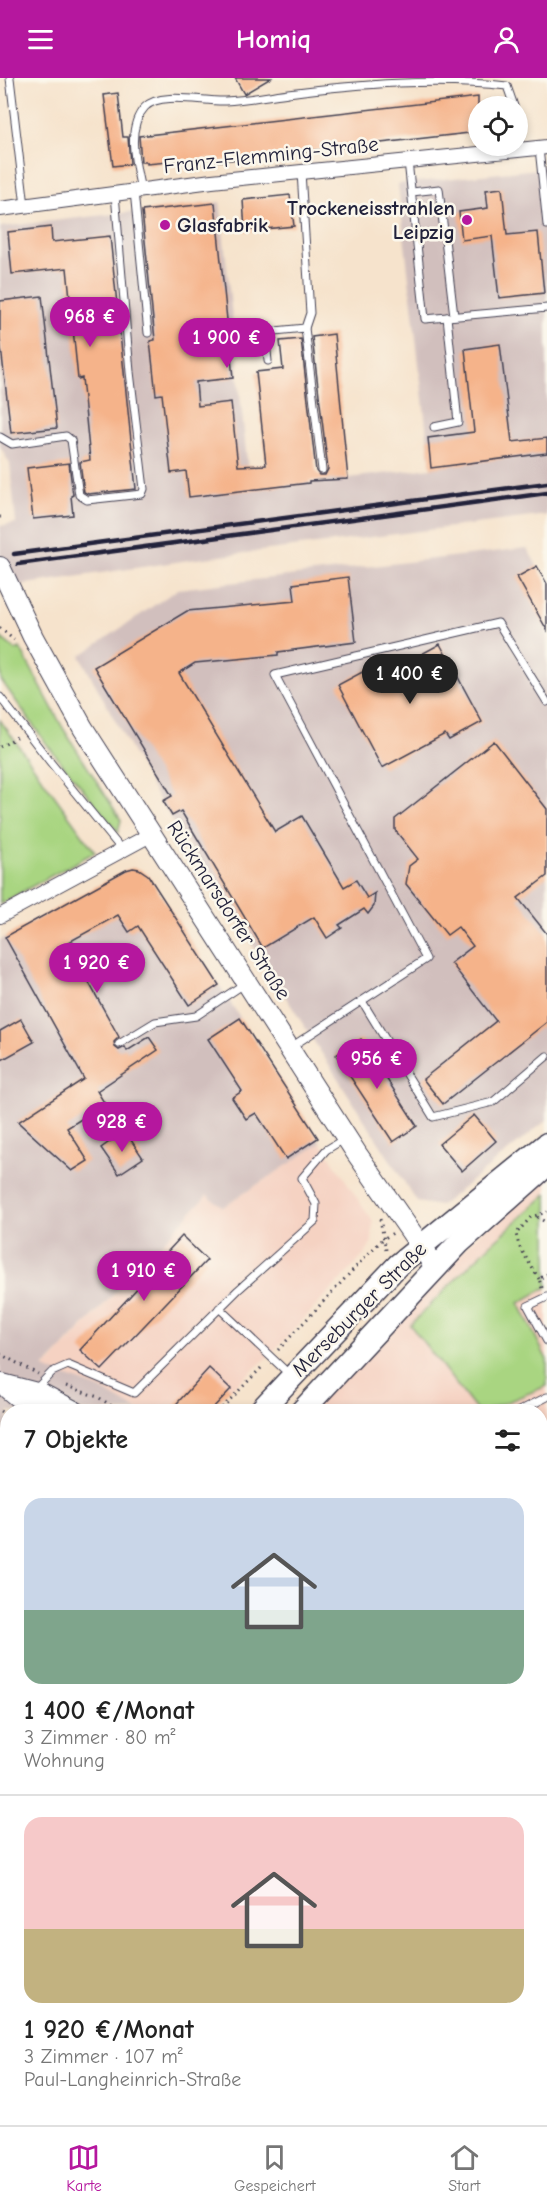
<!DOCTYPE html>
<html lang="de">
<head>
<meta charset="utf-8">
<style>
  body { margin:0; font-family:"Comic Neue",sans-serif; background:#f2f2f2; color:#222; height:100vh; display:flex; flex-direction:column; font-size:22px; white-space:nowrap }
  * { box-sizing:border-box; margin:0 }
  p { font-size:20px; color:#767676 }
  .icon { flex:none; width:33px; height:33px; fill:none; stroke:currentColor; stroke-width:2; stroke-linecap:round; stroke-linejoin:round }
  .map { position:relative; flex:1; overflow:hidden }
  .details { position:absolute; left:0px; top:1326px; width:548px; height:722px; display:flex; flex-direction:column; background:#fff; border-radius:24px 24px 0 0; box-shadow:0 3px 9px #0003 }
  .details>* { flex:none }
  .fabs { position:absolute; left:468px; top:18px; display:grid; gap:12px }
  .fabs a { display:grid; place-items:center; width:60px; height:60px; border-radius:50%; background:#fff; box-shadow:0 3px 9px #0003; font-size:30px }
  .price { position:absolute; translate:-50% -51px; padding:0 14px; border-radius:21px; background:#b5179e; color:#fff; font-size:20px; line-height:39px; filter:drop-shadow(0 2px 3px #0008) }
  .price::after { content:''; position:absolute; left:50%; top:36px; width:18px; height:14px; margin-left:-9px; background:inherit; clip-path:polygon(0 0,100% 0,50% 100%) }
  .price.active { background:#222; color:#fff }
  ul { padding:0; list-style:none }
  li { display:grid; align-content:center; gap:12px; height:318px; padding:0 24px }
  li+li { border-top:2px solid #e0e0e0 }
  li span { display:grid; place-items:center; height:186px; border-radius:18px; color:#555 }
  li>.icon { margin-inline-start:auto }
  span .icon { width:108px; height:108px; fill:#fffc; stroke-width:1 }
  li b { font-size:26px }
  h2 { display:flex; justify-content:space-between; align-items:center; height:72px; padding:0 24px; font-size:26px }
  header { display:flex; justify-content:space-between; align-items:center; height:78px; padding:0 24px; background:#b5179e; color:#fff; font-size:27px; font-weight:700 }
  .dock { display:flex; justify-content:space-around; align-items:center; height:84px; border-top:2px solid #e0e0e0; background:#fff; font-size:16px; color:#767676 }
  .dock a { display:grid; justify-items:center; gap:3px }
  .dock .active { color:#b5179e }
  .map>svg:first-child { display:block }
  .built { fill:#f5d2c2 }
  .industrial { fill:#d1bfbd }
  .green { fill:#a9d581; stroke:#667c5e; stroke-width:1.5 }
  .building { fill:#f5b38a }
  .lines { fill:none; stroke-linecap:round; stroke-linejoin:round }
  .service-casing { stroke:#423f51; stroke-width:9 }
  .minor-casing { stroke:#423f51; stroke-width:16 }
  .secondary-casing { stroke:#423f51; stroke-width:22 }
  .primary-casing { stroke:#423f51; stroke-width:25 }
  .path { stroke:#423f51; stroke-width:3; stroke-dasharray:1.5 4.5; stroke-linecap:butt }
  .service { stroke:#fff; stroke-width:7 }
  .minor { stroke:#fff; stroke-width:14 }
  .secondary { stroke:#fff; stroke-width:20 }
  .primary { stroke:#fff; stroke-width:22 }
  .rail { stroke:#22223b; stroke-width:4.5 }
  .poi-dot { fill:#b5179e; stroke:#fbf7ec; stroke-width:2 }
  .labels { text-anchor:middle; stroke-width:5; stroke-linejoin:round; paint-order:stroke }
  .street-label { font-size:21px; fill:#22223b; stroke:#fbf7ec }
  .poi-label { font-size:21px; font-weight:bold; fill:#22223b; stroke:#fbf7ec; text-anchor:end }
</style>
</head>
<body>
<header><svg class="icon" aria-label="menu" viewBox="0 0 24 24"><path d="M4 6h16M4 12h16M4 18h16"/></svg>Homiq<svg class="icon" aria-label="person" viewBox="0 0 24 24"><circle cx="12" cy="8" r="4"/><path d="M4 21q1-7 8-7t8 7"/></svg></header>
<div class="map">
<svg width="547" height="2047" viewBox="0 0 547 2047">
  <rect width="100%" height="100%" fill="#fbf7ec"/>
  <filter id="ink" filterUnits="userSpaceOnUse"><feTurbulence type="fractalNoise" baseFrequency=".0167" numOctaves="2"/><feDisplacementMap in="SourceGraphic" scale="12" xChannelSelector="R" yChannelSelector="G"/><feConvolveMatrix kernelMatrix="1 2 1 2 8 2 1 2 1" color-interpolation-filters="sRGB"/></filter>
  <filter id="wash" filterUnits="userSpaceOnUse"><feTurbulence type="fractalNoise" baseFrequency=".008" numOctaves="4" result="noise"/><feDisplacementMap in="SourceGraphic" scale="24" xChannelSelector="R" yChannelSelector="G"/><feGaussianBlur stdDeviation="1.35" result="paint"/><feColorMatrix in="noise" values="0 0 0 0 0 0 0 0 0 0 0 0 0 0 0 0 0 1.4 0 .05"/><feComposite in="paint" operator="in"/></filter>
  <g filter="url(#wash)">
    <rect width="100%" height="100%" fill="#f6e3cc"/>
    <g class="built">
      <polygon points="321,1065 373,1144 372,1165 365,1176 269,1278 231,1311 209,1333 138,1333 100,1311 44,1291 207,1117 223,1129"/>
      <polygon points="547,1097 547,1952 540,1951 540,1334 309,1334 479,1156"/>
      <polygon points="244,2040 525,2040 529,2047 247,2047"/>
    </g>
    <g class="industrial">
      <polygon points="547,90 547,437 189,482 0,510 0,448 16,445 10,386 0,368 0,149 220,124 250,412 431,390 398,106"/>
      <polygon points="527,470 547,506 547,1042 440,1128 417,1124 153,712 80,578 178,511"/>
      <polygon points="133,790 139,791 148,797 321,1065 223,1129 207,1117 44,1290 100,1311 138,1333 8,1334 8,1575 0,1583 0,862 126,792"/>
    </g>
    <g class="green">
      <polygon points="0,559 16,572 20,570 63,650 121,742 118,754 48,668 1,602"/>
      <polygon points="0,642 95,774 0,826"/>
      <polygon points="547,1116 547,1209 519,1225 547,1282 547,1308 484,1333 477,1333 410,1247 490,1167"/>
      <polygon points="7,1644 8,2040 244,2040 247,2047 0,2047 0,1649"/>
    </g>
    <g id="blocks">
      <g class="building">
        <polygon points="235,0 271,0 244,16"/>
        <polygon points="118,15 123,59 128,59 130,86 113,88 104,17"/>
        <polygon points="478,19 478,54 212,84 211,80 147,86 147,84 141,84 139,58"/>
        <polygon points="502,110 507,157 538,154 544,215 499,220 492,158 462,162 459,134 488,130 486,112"/>
        <polygon points="290,117 294,148 245,153 243,122"/>
        <polygon points="215,125 233,300 196,304 198,328 231,324 238,388 266,387 256,294 283,291 280,263 301,261 316,393 319,397 325,397 328,391 312,259 334,256 348,401 309,403 309,405 189,419 186,393 171,395 162,316 156,317 150,263 155,262 142,133"/>
        <polygon points="51,149 52,164 110,158 136,411 88,416 84,414 80,384 90,382 82,300 78,301 67,190 12,196 8,154"/>
        <polygon points="42,218 57,350 11,355 0,261 0,223"/>
        <polygon points="500,266 512,364 547,360 547,375 431,390 428,360 474,354 465,271"/>
        <polygon points="69,385 73,417 71,418 73,437 33,441 27,390"/>
        <polygon points="537,488 547,506 547,552 517,499"/>
        <polygon points="348,499 356,564 278,574 278,577 195,585 179,595 275,754 302,738 344,809 356,802 367,820 375,815 374,828 368,836 364,831 339,847 342,850 327,860 314,839 263,870 181,733 172,738 163,723 172,718 94,589 187,533 295,523 293,506"/>
        <polygon points="440,566 482,644 449,662 445,656 382,690 338,607 381,584 387,595"/>
        <polygon points="494,663 547,731 547,798 518,820 547,856 547,944 443,1026 423,1001 496,943 451,885 473,868 458,849 447,857 406,806 409,788 418,781 395,752 395,741"/>
        <polygon points="133,790 139,791 148,797 219,907 189,927 138,848 129,854 118,837 67,865 119,959 114,964 115,969 119,972 125,969 127,973 149,959 158,972 97,1013 105,1026 67,1050 88,1083 72,1093 18,1044 84,1001 5,859 126,792"/>
        <polygon points="240,940 318,1060 286,1081 256,1035 246,1041 232,1020 242,1013 208,961"/>
        <polygon points="21,941 34,964 0,983 0,953"/>
        <polygon points="361,961 417,1048 393,1064 336,977"/>
        <polygon points="474,1037 496,1063 462,1093 439,1066"/>
        <polygon points="125,1053 143,1080 119,1096 101,1070"/>
        <polygon points="182,1158 207,1182 102,1292 80,1272 143,1204 141,1202"/>
        <polygon points="209,1290 231,1311 209,1334 169,1334"/>
      </g>
    </g>
  </g>
  <g filter="url(#ink)">
    <use href="#blocks" fill-opacity="0" stroke="#423f51" stroke-width="1.5"/>
    <g class="lines">
      <g class="service-casing">
        <g id="service">
          <polyline points="10,0 25,128"/>
          <polyline points="518,55 520,72"/>
          <polyline points="539,70 547,147"/>
          <polyline points="408,83 425,241 547,230"/>
          <path d="M 141,112 C 136,88 125,50 145,29 C 160,13 204,24 225,23 C 246,22 267,18 288,15 C 360,6 435,0 507,8 L 514,28"/>
          <polyline points="134,113 148,255"/>
          <polyline points="412,114 439,111 454,238"/>
          <polyline points="305,250 322,392"/>
          <polyline points="268,283 265,254 305,250 310,235 301,94"/>
          <polyline points="434,349 458,344 447,239"/>
          <polyline points="0,359 12,366 66,358 71,362 79,417 87,422 142,416 144,411 130,294 115,116"/>
          <polyline points="0,619 51,685 122,772"/>
          <polyline points="362,923 433,1039 493,1024 547,978"/>
          <polyline points="119,966 155,944 196,938 244,906"/>
          <polyline points="291,969 426,881 275,597 498,545 547,624"/>
          <polyline points="547,1219 528,1228 547,1263"/>
          <polyline points="219,1230 290,1297"/>
          <polyline points="36,1311 52,1294 68,1287 134,1315 238,1212 315,1143 316,1126 302,1100 326,1072 344,1061"/>
          <polyline points="517,1334 547,1319"/>
          <polyline points="0,1404 8,1396"/>
          <polyline points="0,1560 8,1552"/>
          <polyline points="540,1623 547,1637"/>
          <polyline points="540,1677 547,1674"/>
          <polyline points="441,2040 442,2047"/>
        </g>
      </g>
      <g class="minor-casing">
        <g id="minor">
          <polyline points="0,131 212,103 547,69"/>
          <polyline points="0,838 152,756"/>
          <polyline points="540,1969 547,1966"/>
        </g>
      </g>
      <g class="secondary-casing">
        <g id="secondary">
          <polyline points="0,489 33,559 83,650 357,1076 436,1190"/>
          <polyline points="2,1306 44,1317 76,1334"/>
          <polyline points="8,1311 36,1334"/>
        </g>
      </g>
      <g class="primary-casing">
        <g id="primary">
          <polyline points="259,1334 398,1187 547,1066"/>
          <polyline points="301,1334 459,1165 547,1087"/>
          <polyline points="0,1613 8,1605"/>
          <polyline points="540,1990 547,2005"/>
        </g>
      </g>
      <g class="path">
        <polyline points="0,439 1,439"/>
        <polyline points="0,550 14,562"/>
        <polyline points="0,669 17,659"/>
        <polyline points="537,1139 547,1145"/>
        <polyline points="380,1141 386,1172"/>
        <polyline points="539,1201 519,1168 516,1156 531,1139 547,1134"/>
        <polyline points="542,1210 539,1201 547,1196"/>
        <polyline points="278,1272 366,1178 383,1161 393,1155"/>
        <polyline points="0,1276 38,1296"/>
        <polyline points="66,1308 98,1319 121,1334"/>
        <polyline points="0,1333 8,1338"/>
        <polyline points="218,1334 263,1288"/>
        <polyline points="0,1640 8,1637"/>
      </g>
      <use href="#service" class="service"/>
      <use href="#minor" class="minor"/>
      <use href="#secondary" class="secondary"/>
      <use href="#primary" class="primary"/>
      <g class="rail">
        <polyline points="14,476 547,405"/>
        <polyline points="18,486 547,415"/>
      </g>
    </g>
  </g>
  <g class="poi-dot">
    <circle cx="467" cy="142" r="6"/>
    <circle cx="165" cy="147" r="6"/>
  </g>
  <g class="labels">
    <g class="street-label">
      <text transform="translate(271 77) rotate(-6)" y="7">Franz-Flemming-Straße</text>
      <text transform="translate(229 832) rotate(57)" y="7">Rückmarsdorfer Straße</text>
      <text transform="translate(359 1231) rotate(-45)" y="7">Merseburger Straße</text>
    </g>
    <g class="poi-label">
      <text x="455" y="137">Trockeneisstrahlen<tspan x="455" dy="24">Leipzig</tspan></text>
      <text x="177" y="154" text-anchor="start">Glasfabrik</text>
    </g>
  </g>
</svg>
<div class="fabs">
<a><svg class="icon" aria-label="locate" viewBox="0 0 24 24"><circle cx="12" cy="12" r="6"/><path d="M12 2v4M12 18v4M2 12h4M18 12h4"/></svg></a>
</div>
<b class="price" style="left:90px;top:270px">968 €</b>
<b class="price" style="left:227px;top:291px">1 900 €</b>
<b class="price active" style="left:410px;top:627px">1 400 €</b>
<b class="price" style="left:97px;top:916px">1 920 €</b>
<b class="price" style="left:377px;top:1012px">956 €</b>
<b class="price" style="left:122px;top:1075px">928 €</b>
<b class="price" style="left:144px;top:1224px">1 910 €</b>
<section class="details">
<h2>7 Objekte<svg class="icon" aria-label="filters" viewBox="0 0 24 24"><path d="M4 7h16M4 17h16"/><circle cx="9" cy="7" r="2"/><circle cx="15" cy="17" r="2"/></svg></h2>
<ul>
<li><span style="background:linear-gradient(#c9d6e8 60%,#7fa58c 0)"><svg class="icon" aria-label="home" viewBox="0 0 24 24"><path d="M3 11l9-7 9 7M6 9v11h12V9"/></svg></span><div><b>1 400 €/Monat</b><p>3 Zimmer · 80 m²</p><p>Wohnung</p></div></li>
<li><span style="background:linear-gradient(#f6c9c9 60%,#c2b280 0)"><svg class="icon" aria-label="home" viewBox="0 0 24 24"><path d="M3 11l9-7 9 7M6 9v11h12V9"/></svg></span><div><b>1 920 €/Monat</b><p>3 Zimmer · 107 m²</p><p>Paul-Langheinrich-Straße</p></div></li>
</ul>
</section>
</div>
<nav class="dock">
<a class="active"><svg class="icon" aria-label="map" viewBox="0 0 24 24"><path d="M3 6l6-2 6 2 6-2v14l-6 2-6-2-6 2zM9 4v14M15 6v14"/></svg>Karte</a>
<a><svg class="icon" aria-label="saved" viewBox="0 0 24 24"><path d="M7 4h10v16l-5-4-5 4z"/></svg>Gespeichert</a>
<a><svg class="icon" aria-label="home" viewBox="0 0 24 24"><path d="M3 11l9-7 9 7M6 9v11h12V9"/></svg>Start</a>
</nav>
</body>
</html>
